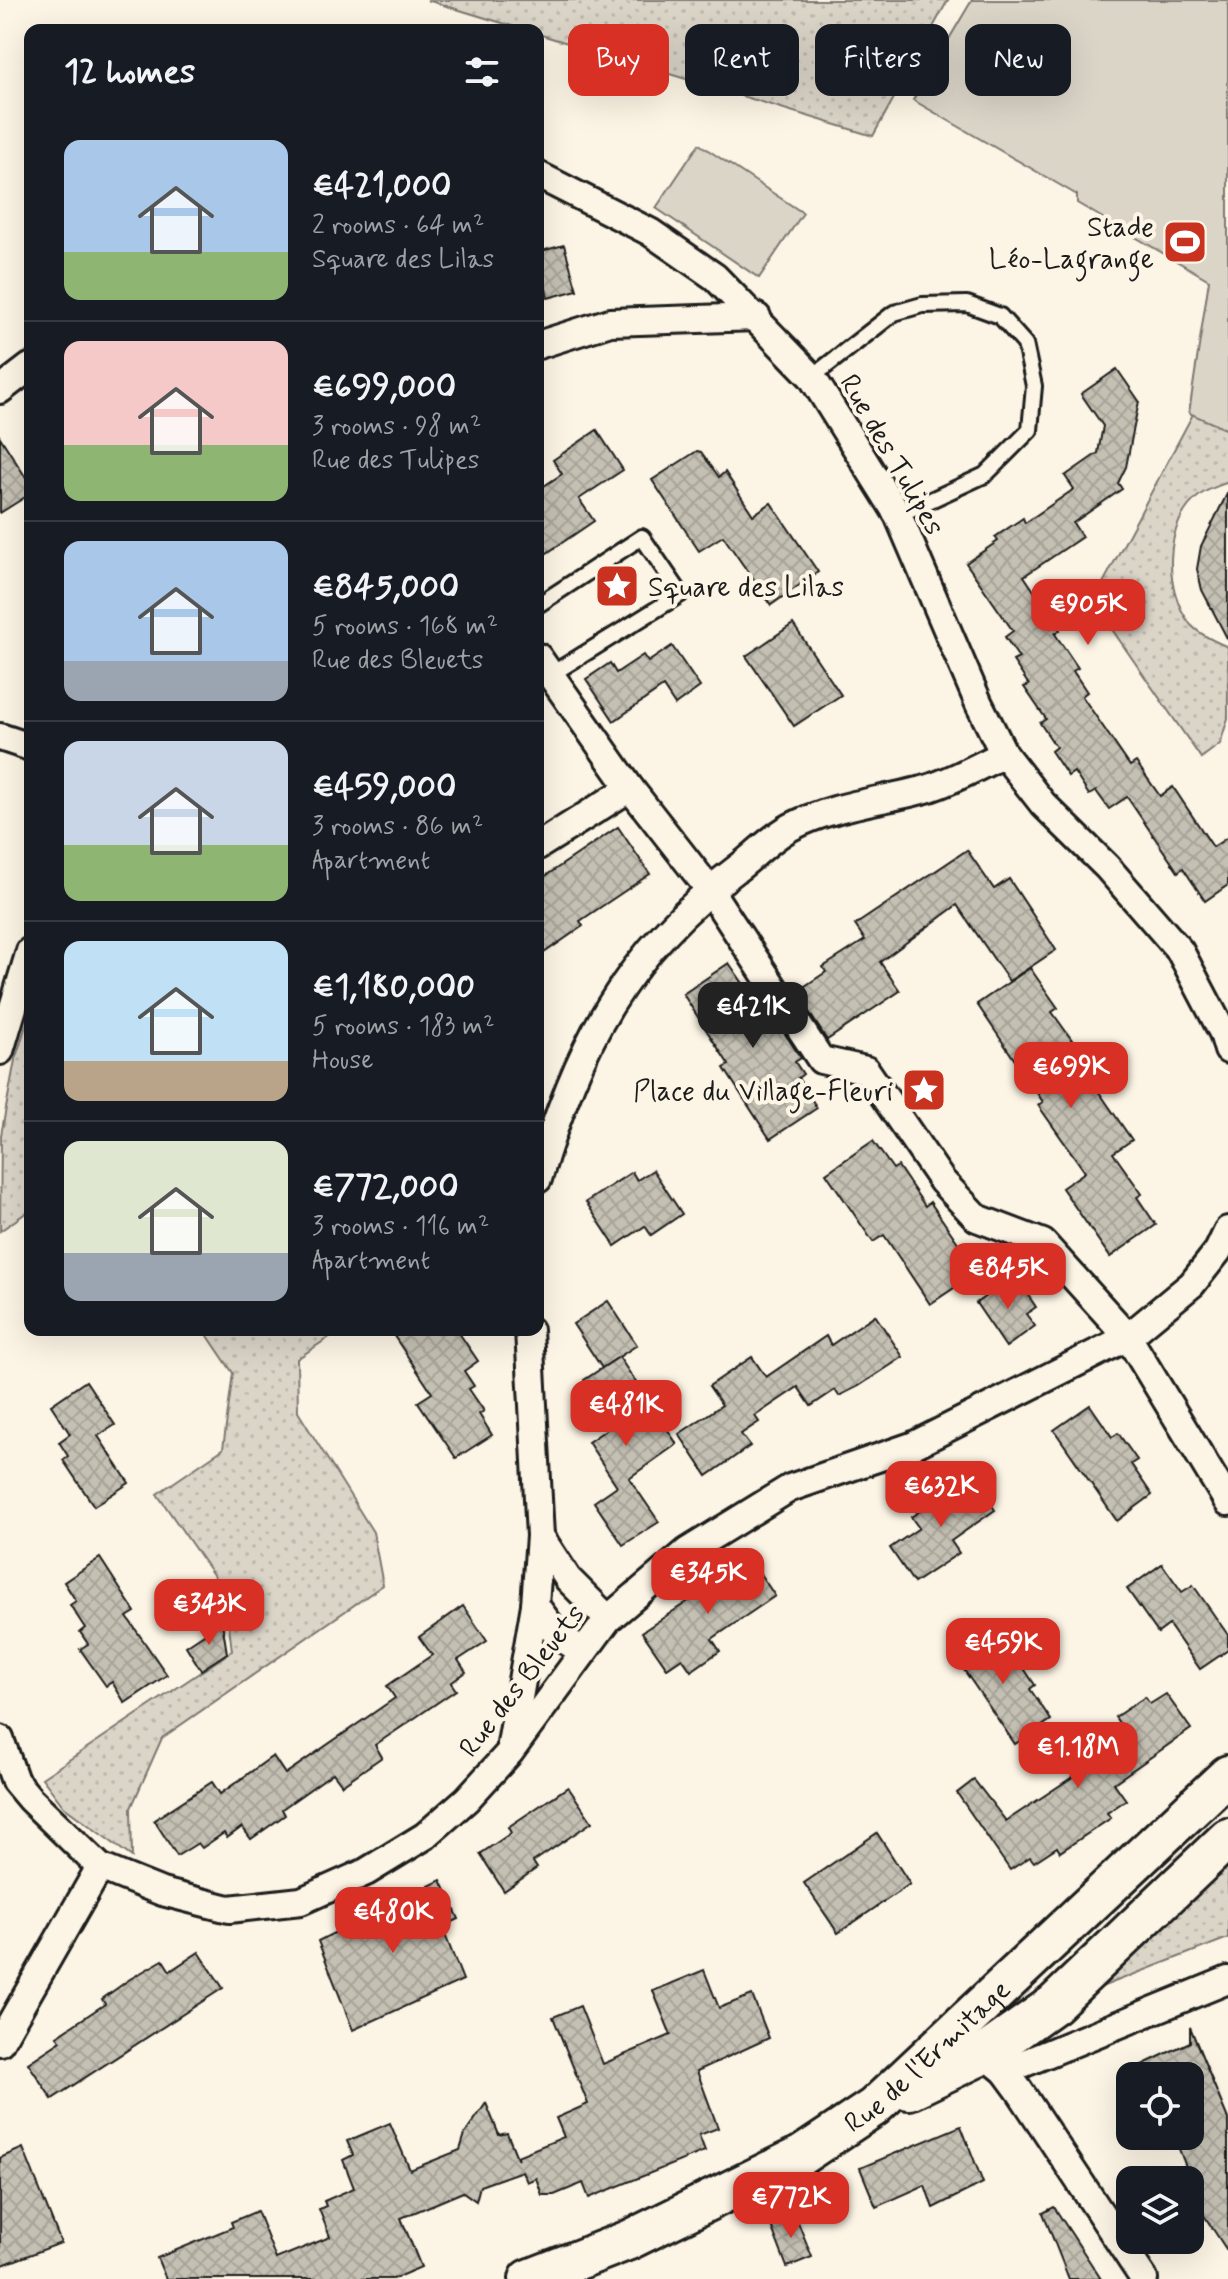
<!DOCTYPE html>
<html lang="en">
<head>
<meta charset="utf-8">
<style>
  body { margin:0; font-family:Mynerve,sans-serif; background:#242831; color:#f1f3f6; height:100vh; display:flex; flex-direction:column; font-size:30px; white-space:nowrap }
  * { box-sizing:border-box; margin:0 }
  p { font-size:26px; color:#9ea1a6 }
  .icon { flex:none; width:44px; height:44px; fill:none; stroke:currentColor; stroke-width:2; stroke-linecap:round; stroke-linejoin:round }
  .map { position:relative; flex:1; overflow:hidden }
  .side { position:absolute; left:24px; top:24px; width:520px; height:1312px; display:flex; flex-direction:column; background:#171b24; border-radius:16px; box-shadow:0 8px 32px #0002 }
  .side>* { flex:none }
  .hud { position:absolute; left:568px; top:24px; width:540px; height:72px; display:flex; gap:16px }
  .tools { position:absolute; left:1116px; top:2062px; display:grid; gap:16px }
  .tools a { display:grid; place-items:center; width:88px; height:88px; border-radius:16px; background:#171b24; box-shadow:0 8px 32px #0002; font-size:40px }
  .price { position:absolute; translate:-50% -68px; padding:0 18px; border-radius:16px; background:#d93025; color:#fff; font-size:26px; line-height:52px; filter:drop-shadow(0 2px 4px #0008) }
  .price::after { content:''; position:absolute; left:50%; top:48px; width:24px; height:18px; margin-left:-12px; background:inherit; clip-path:polygon(0 0,100% 0,50% 100%) }
  .price.selected { background:#222; color:#fff }
  ul { padding:0; list-style:none }
  li { display:flex; align-items:center; gap:24px; height:200px; padding:0 40px }
  li+li { border-top:2px solid #363941 }
  li span { display:grid; place-items:center; flex:none; width:224px; height:160px; border-radius:16px; color:#555 }
  li>.icon { margin-inline-start:auto }
  span .icon { width:96px; height:96px; fill:#fffc; stroke-width:1 }
  li b { font-size:34px }
  h2 { display:flex; justify-content:space-between; align-items:center; height:96px; padding:0 40px; font-size:34px }
  .pill { padding:0 28px; border-radius:16px; background:#171b24; box-shadow:0 8px 32px #0002; font-size:28px; line-height:72px }
  .pill.selected { background:#d93025; color:#fff }
  .map>svg:first-child { display:block }
  .grass { fill:url(#grass-dots); stroke:#7c7872; stroke-width:2 }
  .pitch { fill:#dbd5c8; stroke:#7c7872; stroke-width:2 }
  .building { fill:url(#building-cross-hatch); stroke:#1c1c1c; stroke-width:2 }
  .lines { fill:none; stroke-linecap:round; stroke-linejoin:round }
  .service-casing { stroke:#1c1c1c; stroke-width:20 }
  .minor-casing { stroke:#1c1c1c; stroke-width:32 }
  .secondary-casing { stroke:#1c1c1c; stroke-width:44 }
  .service { stroke:#fcf5e5; stroke-width:14 }
  .minor { stroke:#fcf5e5; stroke-width:26 }
  .secondary { stroke:#fcf5e5; stroke-width:38 }
  .labels { text-anchor:middle; stroke-width:8; stroke-linejoin:round; paint-order:stroke }
  .poi-label { font-size:28px; fill:#1c1c1c; stroke:#fcf5e5; text-anchor:end }
  .street-label { font-size:28px; fill:#1c1c1c; stroke:#fcf5e5 }
</style>
</head>
<body>
<div class="map">
<svg width="1228" height="2279" viewBox="0 0 1228 2279">
  <defs>
    <pattern id="grass-dots" width="8" height="8" patternUnits="userSpaceOnUse" patternTransform="scale(2)"><rect width="8" height="8" fill="#dbd5c8"/><path d="M2 2h.1M6 6h.1" fill="none" stroke="#bbb6ab" stroke-width="1.8" stroke-linecap="round"/></pattern>
    <pattern id="building-cross-hatch" width="8" height="8" patternUnits="userSpaceOnUse" patternTransform="scale(2)"><rect width="8" height="8" fill="#c4c0b3"/><path d="M0 0l8 8M0 8l8-8" fill="none" stroke="#a8a499"/></pattern>
  </defs>
  <rect width="100%" height="100%" fill="#fcf5e5"/>
  <filter id="ink" filterUnits="userSpaceOnUse"><feTurbulence type="fractalNoise" baseFrequency=".0125" numOctaves="2"/><feDisplacementMap in="SourceGraphic" scale="16" xChannelSelector="R" yChannelSelector="G"/><feConvolveMatrix kernelMatrix="1 2 1 2 8 2 1 2 1" color-interpolation-filters="sRGB"/></filter>
  <g filter="url(#ink)">
    <g class="grass">
      <polygon points="427,0 948,0 873,136 538,34 538,30 525,30"/>
      <path d="M 1193,414 L 1228,430 L 1228,482 C 1219,486 1208,489 1200,495 C 1163,522 1163,591 1191,625 C 1200,635 1216,642 1228,647 L 1228,718 L 1220,744 L 1201,758 L 1093,602 Z"/>
      <polygon points="30,1013 30,1210 0,1231 1,1135 15,1060"/>
      <polygon points="204,1330 340,1330 297,1359 298,1412 373,1532 383,1585 162,1738 131,1808 132,1857 64,1807 42,1778 232,1651 225,1592 157,1494 223,1449 233,1373"/>
      <polygon points="1228,1864 1228,1938 1096,1989"/>
    </g>
    <g class="pitch">
      <polygon points="972,0 1228,0 1228,430 1189,413 1209,280 1077,203 1077,195 913,100"/>
      <polygon points="699,144 803,213 759,278 656,208"/>
    </g>
    <g class="building">
      <polygon points="564,245 577,290 548,298 538,252"/>
      <polygon points="1117,369 1139,401 1126,467 1118,483 1122,489 1073,523 1082,537 1024,576 1060,630 1055,634 1078,668 1073,671 1087,692 1082,696 1130,766 1136,762 1160,796 1173,787 1213,847 1228,837 1228,885 1205,901 1183,868 1178,872 1127,797 1109,809 1096,791 1089,795 1074,772 1068,776 1051,751 1056,747 1040,723 1046,719 1024,687 1029,685 1013,661 1019,658 1005,637 1013,631 966,563 998,541 995,537 1023,518 1025,523 1074,489 1065,476 1098,453 1103,426 1081,394"/>
      <polygon points="597,430 623,470 579,499 594,521 538,559 538,490 562,474 553,460"/>
      <polygon points="0,437 30,484 30,494 0,513"/>
      <polygon points="697,451 701,452 719,477 725,472 753,515 771,503 818,572 771,605 723,536 699,551 652,480"/>
      <polygon points="1228,492 1228,640 1202,590 1197,569 1201,546"/>
      <polygon points="793,624 841,695 794,726 746,656"/>
      <polygon points="672,646 700,687 675,705 663,687 614,721 586,679 610,663 616,673 643,655 648,662"/>
      <polygon points="618,827 650,874 580,921 583,926 538,957 538,881"/>
      <polygon points="967,850 994,889 1009,879 1056,950 1009,981 957,905 880,962 900,991 827,1040 796,992 826,972 823,967 865,940 855,925"/>
      <polygon points="729,963 749,992 753,989 769,1010 801,1058 795,1062 803,1074 798,1078 817,1108 770,1139 724,1068 729,1065 683,994"/>
      <polygon points="1030,968 1058,1008 1052,1012 1072,1040 1066,1044 1132,1140 1113,1153 1142,1194 1137,1197 1156,1225 1110,1257 1062,1188 1085,1172 1038,1105 1043,1102 977,1004"/>
      <polygon points="873,1141 893,1169 898,1166 925,1206 930,1202 978,1272 930,1304 884,1235 873,1242 826,1173"/>
      <polygon points="653,1170 682,1214 651,1235 645,1226 615,1246 586,1202 632,1172 637,1180"/>
      <polygon points="1015,1276 1036,1307 1026,1314 1035,1326 1006,1347 976,1303"/>
      <polygon points="608,1301 637,1345 602,1368 573,1324"/>
      <polygon points="875,1315 903,1357 859,1386 839,1396 835,1390 811,1406 798,1387 755,1416 759,1422 741,1434 750,1446 707,1476 679,1434 722,1405 709,1386 752,1357 766,1377 826,1336 831,1345"/>
      <polygon points="390,1330 457,1330 478,1361 464,1371 474,1386 469,1389 484,1411 479,1414 492,1435 456,1458 418,1402 432,1393"/>
      <polygon points="619,1357 677,1444 629,1478 659,1522 623,1545 594,1502 617,1486 588,1442 613,1425 584,1380"/>
      <polygon points="86,1381 115,1425 98,1436 129,1483 94,1506 63,1460 68,1456 59,1442 70,1434 51,1405"/>
      <polygon points="1090,1405 1112,1437 1118,1433 1137,1460 1131,1464 1152,1495 1117,1521 1054,1430"/>
      <polygon points="971,1476 995,1510 951,1541 959,1553 914,1583 890,1548 919,1528 911,1517"/>
      <polygon points="100,1558 135,1612 127,1617 167,1675 125,1703 112,1682 106,1686 80,1649 88,1644 80,1632 85,1628 70,1605 76,1601 64,1582"/>
      <polygon points="750,1559 775,1596 712,1639 720,1651 691,1671 682,1658 667,1668 642,1632 690,1600 687,1595 715,1575 719,1580"/>
      <polygon points="1162,1564 1182,1592 1193,1585 1228,1635 1228,1650 1200,1669 1169,1625 1158,1633 1127,1589"/>
      <polygon points="463,1606 487,1641 458,1660 466,1672 451,1683 456,1690 375,1745 382,1757 342,1785 333,1773 282,1809 285,1815 251,1839 242,1827 227,1838 224,1833 202,1848 198,1843 177,1856 154,1820 212,1782 220,1794 273,1756 285,1774 395,1698 387,1686 432,1655 419,1637"/>
      <polygon points="222,1622 227,1653 201,1670 186,1646"/>
      <polygon points="989,1629 1010,1660 1016,1657 1025,1670 1035,1685 1030,1689 1051,1720 1015,1744 953,1654"/>
      <polygon points="1166,1694 1191,1729 1114,1783 1126,1800 1107,1813 1111,1818 1060,1852 1057,1847 1034,1862 1030,1857 1010,1870 957,1793 974,1780 1006,1821 1130,1739 1115,1717 1145,1697 1150,1704"/>
      <polygon points="568,1787 592,1822 533,1862 537,1868 504,1891 480,1854 511,1833 508,1827"/>
      <polygon points="877,1833 910,1884 838,1933 804,1883"/>
      <polygon points="441,1880 459,1919 442,1927 463,1980 353,2030 318,1941 376,1912 373,1906 403,1891 406,1897"/>
      <polygon points="199,1952 223,1988 52,2099 28,2063 61,2041 57,2036 105,2004 102,1999 130,1979 163,1960 170,1971"/>
      <polygon points="704,1970 719,2008 752,1995 769,2038 697,2071 718,2128 699,2135 705,2151 589,2198 583,2183 554,2195 542,2195 536,2178 527,2182 522,2171 480,2186 476,2201 463,2192 401,2218 421,2267 393,2279 166,2279 157,2258 233,2227 231,2222 257,2211 276,2259 330,2237 319,2209 326,2206 324,2201 354,2188 343,2160 353,2155 347,2141 390,2123 410,2170 460,2150 465,2134 486,2103 499,2135 507,2133 518,2160 517,2156 564,2137 556,2118 588,2104 553,2017 580,2006 603,2064 671,2035 653,1991"/>
      <polygon points="1190,2027 1228,2119 1228,2252 1190,2194 1190,2180 1181,2180 1176,2173 1186,2167 1174,2136 1190,2136 1190,2076 1119,2076 1190,2042"/>
      <polygon points="961,2126 983,2183 933,2208 925,2185 876,2207 860,2168"/>
      <polygon points="23,2148 61,2243 0,2266 0,2158"/>
      <polygon points="1054,2207 1101,2279 1069,2279 1043,2213"/>
      <polygon points="794,2212 812,2257 787,2267 770,2223"/>
    </g>
    <g class="lines">
      <g class="service-casing">
        <g id="service">
          <polyline points="812,377 894,313 922,305 967,304 1000,316 1025,344 1034,386 1030,430 985,475 898,515"/>
          <polyline points="538,605 642,537 681,594 550,675"/>
        </g>
      </g>
      <g class="minor-casing">
        <g id="minor">
          <polyline points="538,175 650,232 715,277 812,377 898,515 979,704 1004,754 1043,804 1107,867 1180,951 1223,1033 1228,1050"/>
          <polyline points="538,345 610,322 757,317"/>
          <polyline points="0,390 30,367"/>
          <polyline points="538,657 630,788 709,889 821,1060 866,1070 942,1181 977,1218 1043,1243 1128,1337 1228,1502"/>
          <polyline points="0,737 30,747"/>
          <polyline points="538,846 630,788"/>
          <polyline points="0,1051 30,951"/>
          <path d="M 538,1179 C 577,1046 625,953 738,868 C 755,855 772,837 791,827 C 833,805 882,801 926,789 C 953,781 979,766 1004,754"/>
          <polyline points="540,1536 568,1579 608,1619"/>
          <polyline points="535,1605 558,1636 583,1651"/>
          <polyline points="0,1739 15,1781 30,1799 100,1867 162,1892 229,1909 301,1901 366,1872 425,1836 467,1799 510,1752 608,1619 688,1551 790,1488 912,1446 1128,1337 1192,1284 1218,1251 1228,1230"/>
          <polyline points="511,1744 535,1605 540,1536 529,1330"/>
          <polyline points="0,2042 100,1867"/>
          <polyline points="984,2054 1005,2071 1019,2090 1144,2279"/>
          <polyline points="1005,2071 1228,1980"/>
        </g>
      </g>
      <g class="secondary-casing">
        <g id="secondary">
          <polyline points="909,2090 984,2054 1054,2004 1228,1838"/>
          <path id="s1" d="M 529,2279 L 629,2240 L 802,2155 L 874,2107 L 1228,1775"/>
        </g>
      </g>
      <use href="#service" class="service"/>
      <use href="#minor" class="minor"/>
      <use href="#secondary" class="secondary"/>
    </g>
  </g>
  <defs>
    <g id="stadium-square" transform="scale(2.3)"><rect x="-9" y="-9" width="18" height="18" rx="4" fill="#c8321e" stroke="#fcf5e5"/><path d="M0-5a6.5 5 0 1 0 0 10a6.5 5 0 1 0 0-10ZM-3.5-1.8h7v3.6h-7Z" fill="#fff"/></g>
    <g id="sight-square" transform="scale(2.3)"><rect x="-9" y="-9" width="18" height="18" rx="4" fill="#c8321e" stroke="#fcf5e5"/><path d="M0-6L1.8-2.2L6-1.7L2.9 1.2L3.7 5.4L0 3.3L-3.7 5.4L-2.9 1.2L-6-1.7L-1.8-2.2Z" fill="#fff"/></g>
  </defs>
  <g fill-rule="evenodd">
    <use href="#stadium-square" x="1185" y="242"/>
    <use href="#sight-square" x="617" y="586"/>
    <use href="#sight-square" x="924" y="1090"/>
  </g>
  <g class="labels">
    <g class="poi-label">
      <text x="1154" y="236">Stade<tspan x="1154" dy="32">Léo-Lagrange</tspan></text>
      <text x="648" y="596" text-anchor="start">Square des Lilas</text>
      <text x="893" y="1100">Place du Village-Fleuri</text>
    </g>
    <g class="street-label">
      <text transform="translate(893 454) rotate(60)" y="10">Rue des Tulipes</text>
      <text transform="translate(521 1680) rotate(-52)" y="10">Rue des Bleuets</text>
      <text dy="10" stroke="none"><textPath href="#s1" startOffset="460">Rue de l'Ermitage</textPath></text>
    </g>
  </g>
</svg>
<div class="tools">
<a><svg class="icon" aria-label="locate" viewBox="0 0 24 24"><circle cx="12" cy="12" r="6"/><path d="M12 2v4M12 18v4M2 12h4M18 12h4"/></svg></a>
<a><svg class="icon" aria-label="layers" viewBox="0 0 24 24"><path d="M12 4l9 5-9 5-9-5zM3 14l9 5 9-5"/></svg></a>
</div>
<b class="price" style="left:1088px;top:647px">€905K</b>
<b class="price selected" style="left:753px;top:1050px">€421K</b>
<b class="price" style="left:1071px;top:1110px">€699K</b>
<b class="price" style="left:1008px;top:1311px">€845K</b>
<b class="price" style="left:626px;top:1448px">€481K</b>
<b class="price" style="left:941px;top:1529px">€632K</b>
<b class="price" style="left:708px;top:1616px">€345K</b>
<b class="price" style="left:209px;top:1647px">€343K</b>
<b class="price" style="left:1003px;top:1686px">€459K</b>
<b class="price" style="left:1078px;top:1790px">€1.18M</b>
<b class="price" style="left:393px;top:1955px">€480K</b>
<b class="price" style="left:791px;top:2240px">€772K</b>
<div class="hud">
<a class="pill selected">Buy</a>
<a class="pill">Rent</a>
<a class="pill">Filters</a>
<a class="pill">New</a>
</div>
<section class="side">
<h2>12 homes<svg class="icon" aria-label="filters" viewBox="0 0 24 24"><path d="M4 7h16M4 17h16"/><circle cx="9" cy="7" r="2"/><circle cx="15" cy="17" r="2"/></svg></h2>
<ul>
<li><span style="background:linear-gradient(#a9c7e8 70%,#8fb573 0)"><svg class="icon" aria-label="home" viewBox="0 0 24 24"><path d="M3 11l9-7 9 7M6 9v11h12V9"/></svg></span><div><b>€421,000</b><p>2 rooms · 64 m²</p><p>Square des Lilas</p></div></li>
<li><span style="background:linear-gradient(#f6c9c9 65%,#8fb573 0)"><svg class="icon" aria-label="home" viewBox="0 0 24 24"><path d="M3 11l9-7 9 7M6 9v11h12V9"/></svg></span><div><b>€699,000</b><p>3 rooms · 98 m²</p><p>Rue des Tulipes</p></div></li>
<li><span style="background:linear-gradient(#a9c7e8 75%,#9aa5b1 0)"><svg class="icon" aria-label="home" viewBox="0 0 24 24"><path d="M3 11l9-7 9 7M6 9v11h12V9"/></svg></span><div><b>€845,000</b><p>5 rooms · 168 m²</p><p>Rue des Bleuets</p></div></li>
<li><span style="background:linear-gradient(#c9d6e8 65%,#8fb573 0)"><svg class="icon" aria-label="home" viewBox="0 0 24 24"><path d="M3 11l9-7 9 7M6 9v11h12V9"/></svg></span><div><b>€459,000</b><p>3 rooms · 86 m²</p><p>Apartment</p></div></li>
<li><span style="background:linear-gradient(#bfe0f5 75%,#b9a48a 0)"><svg class="icon" aria-label="home" viewBox="0 0 24 24"><path d="M3 11l9-7 9 7M6 9v11h12V9"/></svg></span><div><b>€1,180,000</b><p>5 rooms · 183 m²</p><p>House</p></div></li>
<li><span style="background:linear-gradient(#dfe7d0 70%,#9aa5b1 0)"><svg class="icon" aria-label="home" viewBox="0 0 24 24"><path d="M3 11l9-7 9 7M6 9v11h12V9"/></svg></span><div><b>€772,000</b><p>3 rooms · 116 m²</p><p>Apartment</p></div></li>
</ul>
</section>
</div>
</body>
</html>
